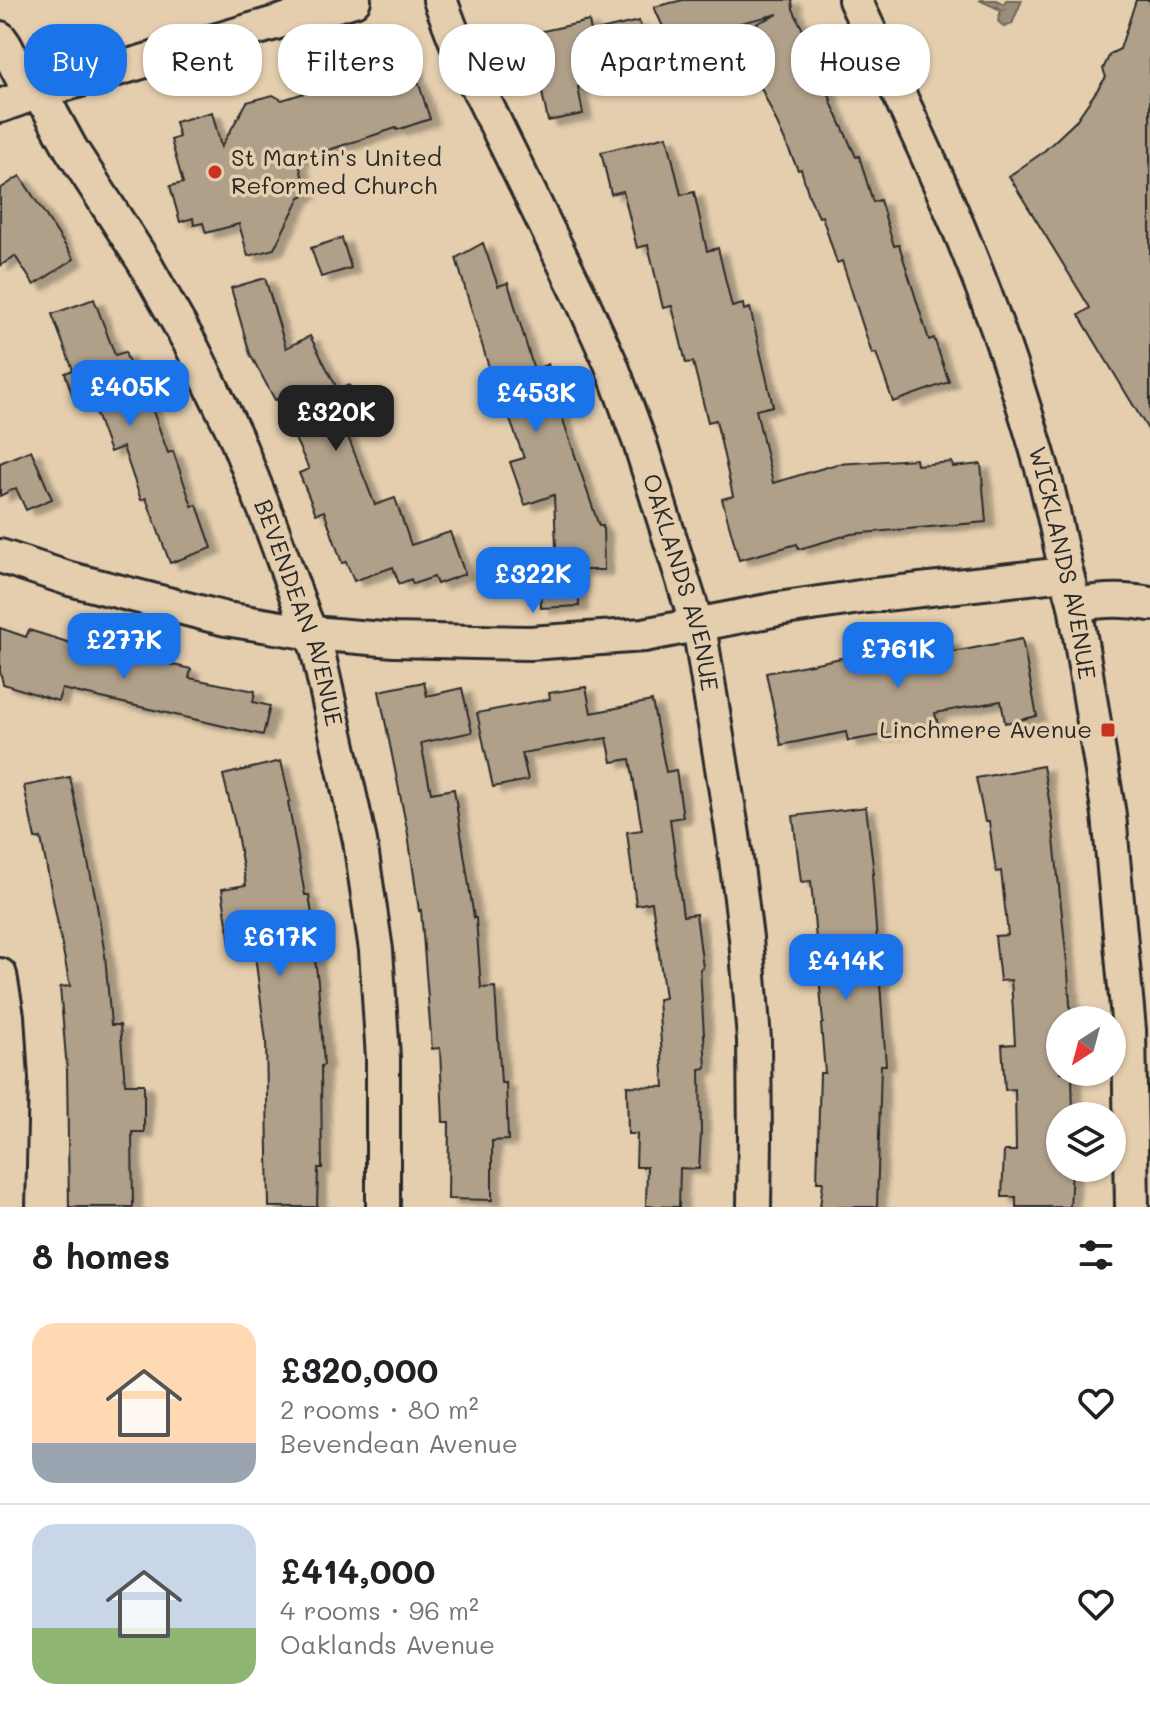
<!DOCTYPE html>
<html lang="en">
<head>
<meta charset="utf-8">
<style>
  body { margin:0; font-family:Mali,sans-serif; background:#f6f6f6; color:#202124; height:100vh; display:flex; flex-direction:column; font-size:30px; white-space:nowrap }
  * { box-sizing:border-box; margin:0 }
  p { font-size:26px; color:#757577 }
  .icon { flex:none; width:44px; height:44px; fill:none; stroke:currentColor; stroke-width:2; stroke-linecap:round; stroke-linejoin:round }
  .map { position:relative; height:1207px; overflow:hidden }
  .drawer { display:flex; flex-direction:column; background:#fff; flex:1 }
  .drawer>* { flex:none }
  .top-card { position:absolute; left:24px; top:24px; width:1102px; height:72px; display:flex; gap:16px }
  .needle { width:52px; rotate:216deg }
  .tools { position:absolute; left:1046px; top:1006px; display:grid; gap:16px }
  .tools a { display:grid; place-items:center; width:80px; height:80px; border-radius:50%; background:#fff; box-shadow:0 2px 6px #0004; font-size:40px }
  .price { position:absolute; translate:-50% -68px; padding:0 18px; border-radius:16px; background:#1a73e8; color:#fff; font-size:26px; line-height:52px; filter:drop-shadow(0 2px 4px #0008) }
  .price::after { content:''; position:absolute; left:50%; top:48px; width:24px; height:18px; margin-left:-12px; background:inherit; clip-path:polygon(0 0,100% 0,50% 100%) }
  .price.active { background:#222; color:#fff }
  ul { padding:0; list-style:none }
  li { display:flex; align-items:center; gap:24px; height:200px; padding:0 32px }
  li+li { border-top:2px solid #e0e0e0 }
  li span { display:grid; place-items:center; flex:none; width:224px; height:160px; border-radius:24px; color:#555 }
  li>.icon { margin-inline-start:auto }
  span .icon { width:96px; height:96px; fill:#fffc; stroke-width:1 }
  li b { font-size:34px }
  h2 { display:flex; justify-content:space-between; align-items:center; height:96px; padding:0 32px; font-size:34px }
  .chip { padding:0 28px; border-radius:32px; background:#fff; box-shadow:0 2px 6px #0004; font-size:28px; line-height:72px }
  .chip.active { background:#1a73e8; color:#fff }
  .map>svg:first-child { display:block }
  .water { fill:url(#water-ripples); stroke:#6e665a; stroke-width:2 }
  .building { fill:#b0a08a; stroke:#2b2b2b; stroke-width:2; filter:url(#shadow) }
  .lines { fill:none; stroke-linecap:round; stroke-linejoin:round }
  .minor-casing { stroke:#2b2b2b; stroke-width:38 }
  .minor { stroke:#e4ceae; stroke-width:32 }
  .poi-dot { fill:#c8321e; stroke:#e4ceae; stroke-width:3 }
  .labels { text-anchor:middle; stroke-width:7; stroke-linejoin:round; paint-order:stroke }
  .poi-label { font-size:24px; fill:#2b2b2b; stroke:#e4ceae; text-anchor:start }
  .street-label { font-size:24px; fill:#2b2b2b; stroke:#e4ceae }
</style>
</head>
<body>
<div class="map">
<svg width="1150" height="1207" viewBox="0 0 1150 1207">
  <defs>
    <pattern id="water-ripples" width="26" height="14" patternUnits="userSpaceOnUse" patternTransform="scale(2)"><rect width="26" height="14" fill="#9a8d7a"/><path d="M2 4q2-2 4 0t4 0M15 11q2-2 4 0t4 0" fill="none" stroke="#7e7364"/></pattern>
    <filter id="shadow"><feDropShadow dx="9" dy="5" stdDeviation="2" flood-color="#0004"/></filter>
  </defs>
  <rect width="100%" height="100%" fill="#e4ceae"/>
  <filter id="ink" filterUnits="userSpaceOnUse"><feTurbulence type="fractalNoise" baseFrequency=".0125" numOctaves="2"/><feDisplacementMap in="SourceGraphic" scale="16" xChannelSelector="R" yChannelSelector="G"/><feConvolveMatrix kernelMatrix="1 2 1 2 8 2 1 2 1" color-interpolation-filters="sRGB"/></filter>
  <g filter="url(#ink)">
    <polygon class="water" points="979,0 996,0 1004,4 1006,0 1022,0 1012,24 1004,27 998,21 1001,10"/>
    <g class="building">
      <polygon points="683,0 792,0 793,9 812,50 809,51 831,99 830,100 856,157 859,156 873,202 880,200 894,246 899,245 929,340 934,338 949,382 893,402 876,353 872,354 842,261 837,263 822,216 819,217 809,196 801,169 798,170 758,81 760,80 747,48 717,55 713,43 778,14 669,40 654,7"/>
      <polygon points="1136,0 1150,0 1150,433 1079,315 1090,308 1009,176 1042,153 1075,122 1106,77 1103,69 1110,54 1120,49"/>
      <polygon points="589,21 591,32 639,21 651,70 578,87 583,114 548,121 536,64 526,67 520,36"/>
      <polygon points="411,59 430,119 397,130 396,128 298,160 307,194 300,197 274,249 248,256 239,224 206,233 203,223 194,225 193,218 180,222 170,186 183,183 171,140 179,137 175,122 212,112 221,147 247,102 273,95 282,100 311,91 312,93"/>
      <polygon points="667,136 681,195 694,192 707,251 718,248 732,307 743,304 744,310 750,308 773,406 756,410 773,483 837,464 916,459 917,465 952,462 953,467 981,464 986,522 851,534 799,549 797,544 739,560 722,499 733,496 716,420 708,422 693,362 686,363 672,306 663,308 648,245 637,248 623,191 611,194 601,152"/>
      <polygon points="20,176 74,259 34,285 15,256 0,266 0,189"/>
      <polygon points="342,238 351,268 321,277 311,248"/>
      <polygon points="483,243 498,286 508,283 534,370 548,364 563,403 558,405 599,526 603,526 604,570 578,570 579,606 541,608 540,575 543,574 542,559 556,548 554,495 525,505 510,462 524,458 492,371 490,371 456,258"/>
      <polygon points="265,278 286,348 310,336 338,390 349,385 366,420 345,429 375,505 395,498 411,545 450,532 465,574 437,584 434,577 413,584 411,579 399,584 393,567 354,581 346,562 342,563 324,511 316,514 299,473 309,469 277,399 275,400 250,354 231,288"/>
      <polygon points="94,299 115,355 125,352 144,405 150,403 168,453 173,451 192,506 197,505 212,548 170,563 146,498 141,500 123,447 110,452 91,400 76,406 65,373 73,370 52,314"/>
      <polygon points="31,450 52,499 26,510 16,488 0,496 0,463"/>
      <polygon points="0,628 26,637 29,630 83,647 84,645 191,669 189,678 255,691 253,702 270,706 263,735 62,689 58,701 3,684 0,671"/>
      <polygon points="1022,639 1037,716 1005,723 1001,701 935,713 938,725 848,741 846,732 781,745 766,673 892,648 893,650 951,640 953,652"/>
      <polygon points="424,682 427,696 462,688 472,732 421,743 431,793 454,789 474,918 476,918 481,988 495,987 501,1083 506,1083 508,1140 492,1141 492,1200 448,1199 449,1122 443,1122 440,1048 432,1049 421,910 419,911 408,834 379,691"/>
      <polygon points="586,687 591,713 652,701 666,772 676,770 683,817 670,819 683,916 696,914 703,968 700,969 706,1068 700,1069 701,1133 699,1169 680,1168 679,1207 646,1206 647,1167 636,1167 637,1134 628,1134 627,1086 664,1087 658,999 665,998 652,902 636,905 627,832 642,830 630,759 612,762 607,738 522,753 528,780 493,787 477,713 550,699 549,693"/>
      <polygon points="281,761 290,801 288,802 305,895 309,895 313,921 310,922 318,982 324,1065 321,1066 322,1168 318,1168 317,1207 269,1207 266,1041 253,940 230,944 222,889 246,885 236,828 223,775"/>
      <polygon points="1043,766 1051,811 1068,972 1071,1020 1060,1020 1060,1072 1072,1072 1073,1116 1060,1116 1060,1168 1072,1168 1070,1207 1016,1207 1016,1197 1002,1197 1004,1151 1016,1151 1015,1089 1005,1090 1002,1045 1015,1044 1011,980 1000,981 995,936 1008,935 1001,871 996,872 989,822 985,822 976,778"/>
      <polygon points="70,777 96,900 105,955 111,1025 120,1025 125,1084 144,1084 144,1132 132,1132 133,1207 69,1207 67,1070 60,987 70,986 41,838 35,839 24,786"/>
      <polygon points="866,807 874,874 872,874 886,1065 881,1065 877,1207 820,1207 823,1182 817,1182 820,1073 825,1073 821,1024 823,1023 811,881 801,882 793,816"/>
    </g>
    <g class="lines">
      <g class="minor-casing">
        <g id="minor">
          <path id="s1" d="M 440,0 L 458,47 L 582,300 L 611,364 L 640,443 L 701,638 L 733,835 L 746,938 L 754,1040 L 755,1138 L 754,1207"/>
          <path id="s2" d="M 855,0 C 906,109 958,216 998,330 C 1015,377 1030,426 1044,475 C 1056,518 1062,562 1075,605 L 1109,815 L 1129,1030 L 1132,1207"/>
          <path id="s3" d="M 0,38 L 5,45 L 22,78 L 48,107 L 71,149 L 144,262 L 192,347 L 235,435 L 268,518 L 304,617 L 317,648 L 360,841 L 376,950 L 383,1058 L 383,1207"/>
          <polyline points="0,106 36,93 354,0"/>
          <polyline points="0,556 70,579 226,619 312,633 394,640 475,642 530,643 644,635 778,609 867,596 1065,574"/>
          <path d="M 1075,605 C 1100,600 1125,599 1150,604"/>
          <polyline points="0,975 7,1016 11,1079 8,1207"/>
        </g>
      </g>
      <use href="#minor" class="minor"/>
    </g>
  </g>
  <g class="poi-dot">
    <circle cx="215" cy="172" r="8"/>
    <rect x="1100" y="722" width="16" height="16" rx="4"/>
  </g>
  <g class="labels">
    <g class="poi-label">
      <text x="231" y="166">St Martin's United<tspan x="231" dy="28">Reformed Church</tspan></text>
      <text x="1092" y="738" text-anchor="end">Linchmere Avenue</text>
    </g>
    <g class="street-label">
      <text dy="8" stroke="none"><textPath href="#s2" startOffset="602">WICKLANDS AVENUE</textPath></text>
      <text dy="8" stroke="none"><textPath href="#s1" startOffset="632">OAKLANDS AVENUE</textPath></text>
      <text dy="8" stroke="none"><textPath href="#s3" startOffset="652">BEVENDEAN AVENUE</textPath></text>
    </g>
  </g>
</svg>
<div class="tools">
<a><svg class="needle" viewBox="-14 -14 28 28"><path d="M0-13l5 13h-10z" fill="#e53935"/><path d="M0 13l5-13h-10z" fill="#757577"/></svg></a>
<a><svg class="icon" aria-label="layers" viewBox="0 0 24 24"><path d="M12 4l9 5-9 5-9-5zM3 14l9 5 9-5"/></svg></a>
</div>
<b class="price" style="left:130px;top:428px">£405K</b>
<b class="price" style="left:536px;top:434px">£453K</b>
<b class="price active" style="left:336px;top:453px">£320K</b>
<b class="price" style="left:533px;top:615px">£322K</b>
<b class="price" style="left:124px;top:681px">£277K</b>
<b class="price" style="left:898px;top:690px">£761K</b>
<b class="price" style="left:280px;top:978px">£617K</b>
<b class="price" style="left:846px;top:1002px">£414K</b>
<div class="top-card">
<a class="chip active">Buy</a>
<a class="chip">Rent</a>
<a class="chip">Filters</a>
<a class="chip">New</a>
<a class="chip">Apartment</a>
<a class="chip">House</a>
</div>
</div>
<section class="drawer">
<h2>8 homes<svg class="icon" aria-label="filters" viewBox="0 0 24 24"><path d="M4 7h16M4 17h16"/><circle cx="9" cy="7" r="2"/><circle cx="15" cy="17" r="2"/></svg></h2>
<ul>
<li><span style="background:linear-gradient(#ffd9b3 75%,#9aa5b1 0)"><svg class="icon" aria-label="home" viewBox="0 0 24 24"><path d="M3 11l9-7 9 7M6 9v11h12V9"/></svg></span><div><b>£320,000</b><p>2 rooms · 80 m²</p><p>Bevendean Avenue</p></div><svg class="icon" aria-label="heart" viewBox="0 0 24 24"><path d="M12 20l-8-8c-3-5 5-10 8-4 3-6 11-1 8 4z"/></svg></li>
<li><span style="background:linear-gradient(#c9d6e8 65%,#8fb573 0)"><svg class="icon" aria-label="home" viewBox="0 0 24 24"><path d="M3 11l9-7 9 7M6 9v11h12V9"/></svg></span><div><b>£414,000</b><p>4 rooms · 96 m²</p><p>Oaklands Avenue</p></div><svg class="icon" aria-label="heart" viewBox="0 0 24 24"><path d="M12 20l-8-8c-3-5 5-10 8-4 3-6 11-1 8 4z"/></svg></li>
</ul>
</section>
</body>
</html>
